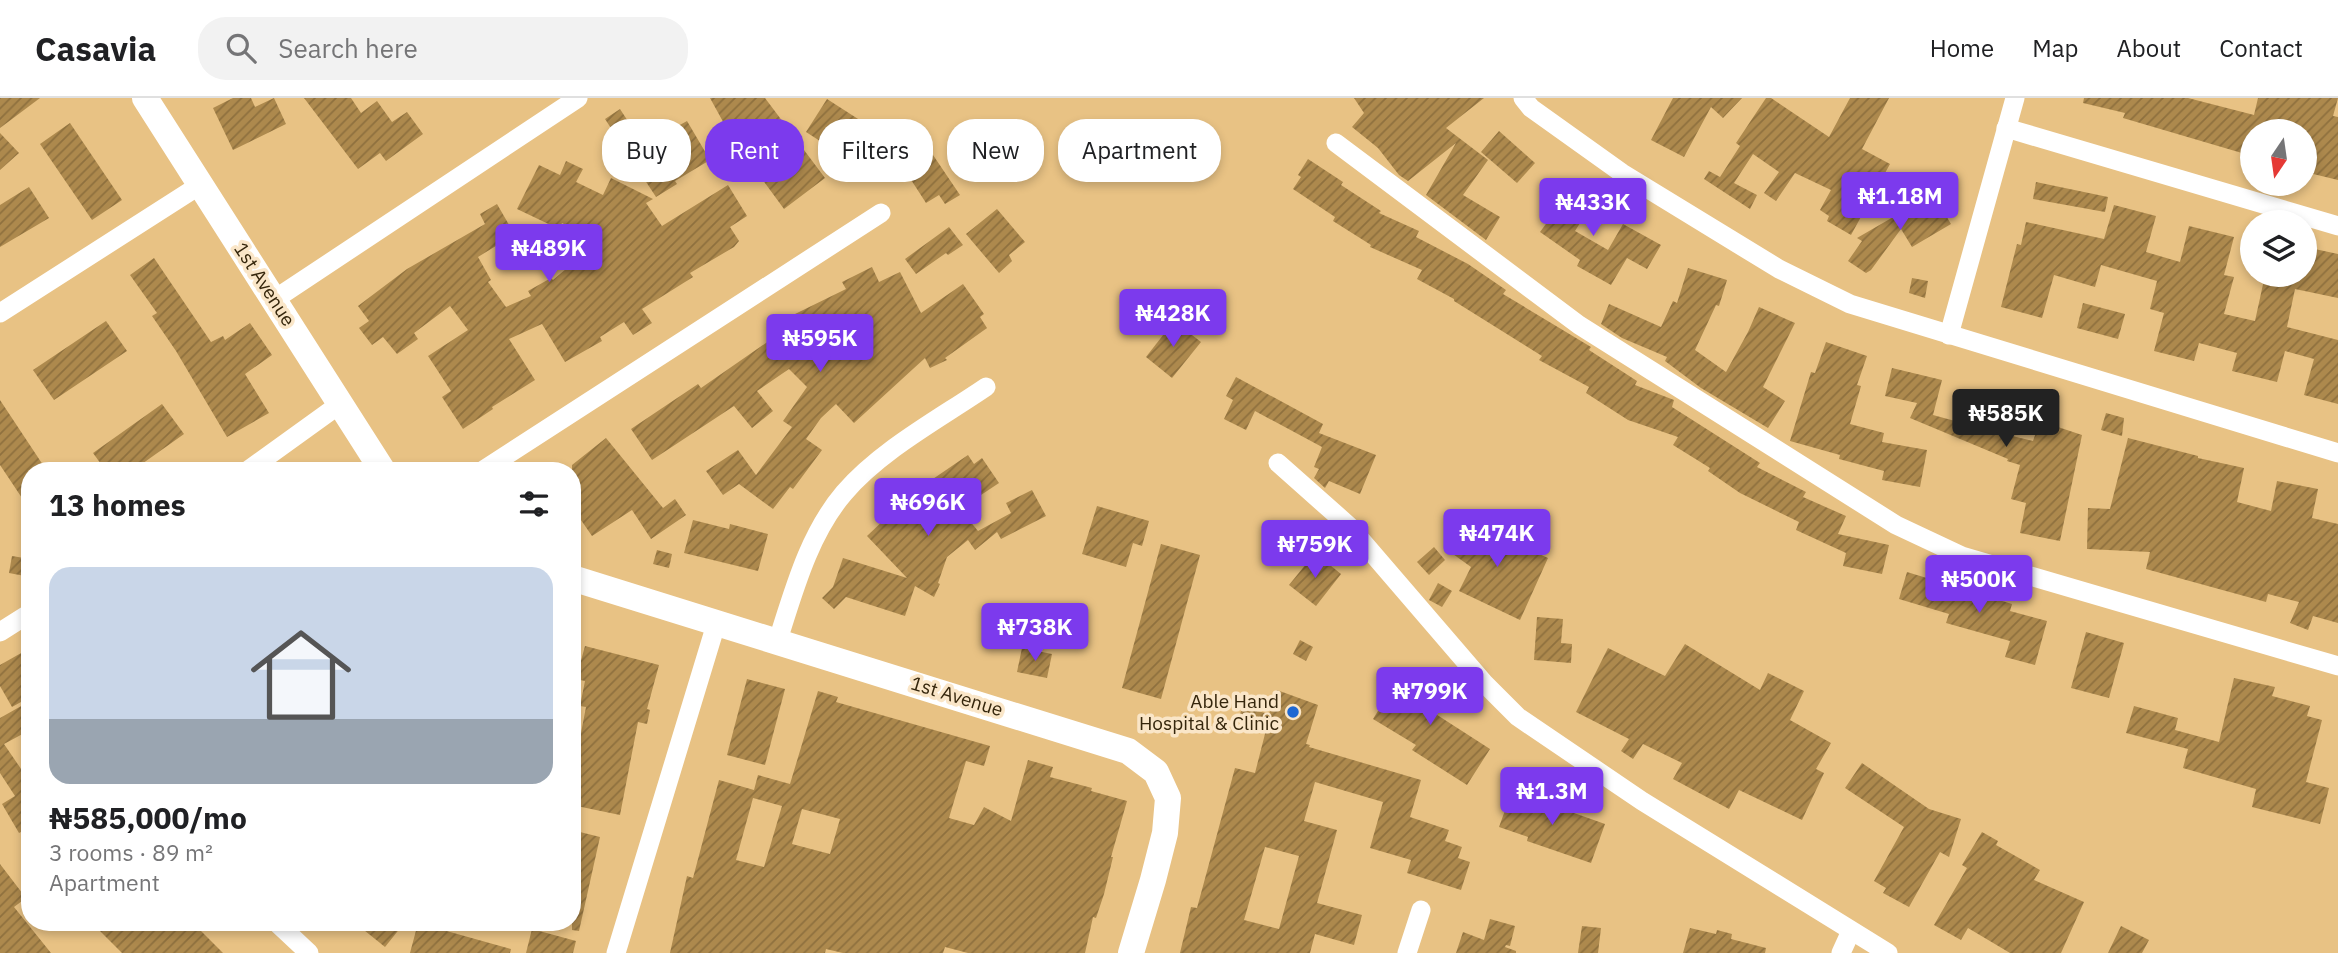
<!DOCTYPE html>
<html lang="en">
<head>
<meta charset="utf-8">
<style>
  body { margin:0; font-family:"IBM Plex Sans",sans-serif; background:#f2f2f2; color:#202124; height:100vh; display:flex; flex-direction:column; font-size:26px; white-space:nowrap }
  * { box-sizing:border-box; margin:0 }
  p { font-size:23px; color:#757577 }
  .icon { flex:none; width:38px; height:38px; fill:none; stroke:currentColor; stroke-width:2; stroke-linecap:round; stroke-linejoin:round }
  .map { position:relative; flex:1; overflow:hidden }
  .panel { position:absolute; left:21px; top:364px; width:560px; height:469px; display:flex; flex-direction:column; background:#fff; border-radius:28px; box-shadow:0 4px 10px #0003 }
  .panel>* { flex:none }
  .top-card { position:absolute; left:602px; top:21px; width:665px; height:63px; display:flex; gap:14px }
  .needle { width:46px; rotate:193deg }
  .fabs { position:absolute; left:2240px; top:21px; display:grid; gap:14px }
  .fabs a { display:grid; place-items:center; width:77px; height:77px; border-radius:50%; background:#fff; box-shadow:0 4px 10px #0003; font-size:35px }
  .price { position:absolute; translate:-50% -60px; padding:0 16px; border-radius:7px; background:#7c3aed; color:#fff; font-size:23px; line-height:46px; filter:drop-shadow(0 2px 4px #0008) }
  .price::after { content:''; position:absolute; left:50%; top:42px; width:21px; height:16px; margin-left:-10px; background:inherit; clip-path:polygon(0 0,100% 0,50% 100%) }
  .price.active { background:#222; color:#fff }
  ul { padding:0; list-style:none }
  li { display:grid; align-content:center; gap:14px; height:371px; padding:0 28px }
  li span { display:grid; place-items:center; height:217px; border-radius:21px; color:#555 }
  li>.icon { margin-inline-start:auto }
  span .icon { width:126px; height:126px; fill:#fffc; stroke-width:1 }
  li b { font-size:30px }
  h2 { display:flex; justify-content:space-between; align-items:center; height:84px; padding:0 28px; font-size:30px }
  .chip { padding:0 24px; border-radius:28px; background:#fff; box-shadow:0 4px 10px #0003; font-size:24px; line-height:63px }
  .chip.active { background:#7c3aed; color:#fff }
  header { display:flex; align-items:center; gap:42px; box-sizing:border-box; height:98px; padding:0 35px; background:#fff; border-bottom:2px solid #e0e0e0 }
  header strong { font-size:33px }
  nav { display:flex; gap:38px; margin-inline-start:auto; font-size:24px }
  .search { width:490px; height:63px; background:#f2f2f2; display:flex; align-items:center; gap:18px; box-sizing:border-box; padding:0 24px; border-radius:28px; color:#757577; font-size:26px }
  .map>svg:first-child { display:block }
  .building { fill:url(#building-hatch); fill-rule:evenodd }
  .lines { fill:none; stroke-linecap:round; stroke-linejoin:round }
  .street { stroke:#fff; stroke-width:19 }
  .secondary { stroke:#fff; stroke-width:26 }
  .poi-dot { fill:#1e67d2; stroke:#fae6c8; stroke-width:2.5 }
  .labels { text-anchor:middle; stroke-width:7; stroke-linejoin:round; paint-order:stroke }
  .street-label { font-size:19px; fill:#35260c; stroke:#fae6c8 }
  .poi-label { font-size:19px; fill:#35260c; stroke:#fae6c8; text-anchor:end }
</style>
</head>
<body>
<header>
<strong>Casavia</strong>
<div class="search"><svg class="icon" aria-label="search" viewBox="0 0 24 24"><circle cx="10" cy="10" r="6"/><path d="M15 15l6 6"/></svg>Search here</div>
<nav><a>Home</a><a>Map</a><a>About</a><a>Contact</a></nav>
</header>
<div class="map">
<svg width="2338" height="855" viewBox="0 0 2338 855">
  <defs>
    <pattern id="building-hatch" width="6" height="6" patternUnits="userSpaceOnUse" patternTransform="scale(1.75)"><rect width="6" height="6" fill="#ad894d"/><path d="M-1 1l2-2M0 6l6-6M5 7l2-2" fill="none" stroke="#8e703e"/></pattern>
  </defs>
  <rect width="100%" height="100%" fill="#e8c284"/>
  <g class="building">
    <polygon points="0,0 40,0 0,30"/>
    <polygon points="233,0 251,0 255,9 274,0 286,26 233,52 213,10"/>
    <polygon points="304,0 351,0 361,15 377,3 392,24 407,14 423,36 386,63 380,55 358,71"/>
    <polygon points="710,0 765,0 825,80 784,111 754,70 737,79 725,58 738,51"/>
    <polygon points="1354,0 1484,0 1446,30 1488,62 1463,97 1500,119 1486,142 1426,97 1456,45 1408,83 1399,77 1378,50 1352,29 1364,15"/>
    <polygon points="1673,0 1742,0 1723,20 1711,9 1684,59 1651,42"/>
    <polygon points="1766,0 1771,0 1829,39 1850,0 1889,0 1862,51 1890,66 1851,137 1827,123 1829,118 1820,112 1831,92 1795,75 1776,103 1764,95 1779,74 1753,56 1734,85 1757,97 1750,111 1704,81 1709,73 1720,79 1740,48 1736,45"/>
    <polygon points="2084,0 2188,0 2254,17 2258,0 2338,0 2333,18 2338,19 2338,82 2305,74 2305,32 2275,24 2272,33 2252,33 2252,58 2123,20 2125,15 2083,5"/>
    <polygon points="827,1 869,28 848,61 806,34"/>
    <polygon points="620,11 637,37 642,34 649,44 687,23 710,62 675,83 677,86 656,99 605,21"/>
    <polygon points="70,25 122,102 92,122 40,46"/>
    <polygon points="1499,33 1535,65 1517,85 1481,54"/>
    <polygon points="0,35 19,55 0,72"/>
    <polygon points="933,57 960,97 945,106 939,97 926,105 906,74"/>
    <polygon points="1308,61 1343,84 1341,87 1381,113 1379,115 1419,133 1416,139 1468,166 1506,192 1503,196 1591,249 1589,252 1637,283 1635,287 1674,302 1672,309 1760,365 1757,369 1806,394 1803,399 1846,418 1838,436 1889,447 1882,476 1843,468 1846,455 1796,432 1799,424 1740,395 1708,373 1710,370 1673,347 1678,339 1628,322 1586,295 1589,289 1539,262 1542,258 1454,203 1454,201 1417,181 1422,172 1370,149 1371,147 1333,123 1335,119 1293,91 1301,79 1298,77"/>
    <polygon points="566,63 583,71 576,84 603,97 611,80 653,101 646,105 662,128 728,87 747,118 730,129 739,143 734,149 690,175 693,179 642,211 652,225 633,237 624,224 600,239 602,243 565,264 542,226 509,241 535,282 492,309 493,311 463,331 442,299 451,293 428,258 468,232 450,208 414,235 418,241 397,256 383,239 372,247 359,230 369,223 358,208 407,171 485,126 480,116 497,106 512,132 512,138 478,159 491,182 488,184 506,209 531,198 528,193 551,180 553,182 599,143 562,125 559,131 517,111 539,67 560,77"/>
    <polygon points="2036,84 2108,99 2105,114 2033,101"/>
    <polygon points="1555,85 1592,106 1575,133 1608,152 1623,126 1661,147 1647,171 1627,160 1611,187 1577,168 1580,162 1540,134 1554,115 1541,108"/>
    <polygon points="29,89 49,120 0,149 0,107"/>
    <polygon points="1933,96 1951,126 1912,149 1901,131 1871,172 1866,175 1848,163 1862,143 1857,140"/>
    <polygon points="2114,107 2156,118 2146,154 2180,164 2189,128 2234,139 2224,177 2234,179 2224,216 2255,223 2265,177 2305,177 2305,161 2308,162 2310,150 2338,156 2338,200 2295,191 2287,229 2338,242 2338,306 2304,297 2314,261 2285,253 2277,284 2232,273 2237,255 2199,245 2194,263 2154,253 2164,215 2150,211 2157,183 2101,167 2095,189 2054,177 2042,220 2001,209 2017,146 2021,147 2026,124 2104,141"/>
    <polygon points="997,111 1025,144 1009,157 1012,163 999,175 966,136"/>
    <polygon points="949,129 963,147 948,157 946,155 916,176 905,161"/>
    <polygon points="154,160 211,244 223,238 225,242 250,225 272,257 245,276 269,315 227,339 176,253 152,218 157,215 130,177"/>
    <polygon points="872,169 879,184 900,174 921,215 963,186 984,216 980,219 987,230 945,260 947,262 930,270 925,260 854,325 836,306 821,320 806,341 822,352 793,391 790,389 773,411 739,386 723,397 706,373 738,352 756,377 792,329 783,323 807,289 789,271 757,293 773,313 752,330 734,308 652,362 631,331 698,286 701,290 802,220 795,216 846,191 842,184"/>
    <polygon points="1688,170 1727,182 1719,208 1716,207 1695,252 1726,274 1748,234 1759,209 1795,225 1763,289 1785,303 1768,330 1701,290 1665,263 1667,259 1622,240 1601,226 1609,206 1661,229 1673,203 1677,205"/>
    <polygon points="1912,180 1928,183 1925,200 1909,195"/>
    <polygon points="2083,205 2125,216 2118,241 2077,230"/>
    <polygon points="106,223 127,253 54,302 33,272"/>
    <polygon points="1174,223 1201,244 1172,280 1146,259"/>
    <polygon points="1826,244 1867,258 1857,287 1861,288 1850,326 1884,335 1882,344 1927,352 1920,389 1882,382 1884,373 1839,361 1840,357 1790,343 1811,274 1815,275"/>
    <polygon points="1892,270 1942,282 1933,317 1966,326 1974,294 2016,305 2008,337 2033,343 2040,323 2082,337 2060,443 2020,435 2026,405 2011,401 2020,367 2007,363 2008,361 1910,320 1917,305 1885,298"/>
    <polygon points="1236,279 1323,326 1319,335 1376,357 1360,396 1329,383 1325,390 1314,380 1319,371 1314,369 1322,349 1255,313 1246,332 1224,321 1233,302 1226,298"/>
    <polygon points="0,302 47,373 30,373 30,412 0,367"/>
    <polygon points="162,306 184,336 132,373 106,373 93,355"/>
    <polygon points="2106,315 2124,320 2122,338 2101,332"/>
    <polygon points="606,340 663,410 675,401 686,417 651,441 632,412 592,438 572,409 572,367"/>
    <polygon points="2128,340 2198,358 2198,360 2244,370 2237,404 2271,413 2277,383 2318,391 2312,420 2338,426 2338,525 2313,518 2308,532 2290,525 2299,504 2268,496 2266,504 2146,471 2150,454 2087,451 2088,410 2110,411"/>
    <polygon points="968,357 974,366 982,360 999,385 960,411 978,433 1011,415 1006,405 1032,392 1046,418 1001,441 997,434 975,452 968,442 947,459 938,485 940,486 934,499 915,488 905,518 846,499 834,511 822,500 833,489 843,460 907,480 867,438 925,383 927,385"/>
    <polygon points="1097,408 1149,423 1142,448 1133,445 1126,469 1082,456"/>
    <polygon points="1468,421 1497,442 1499,438 1548,460 1520,522 1459,493 1471,469 1446,451"/>
    <polygon points="693,422 729,431 730,426 768,436 758,473 684,455"/>
    <polygon points="1161,446 1200,457 1161,601 1122,590"/>
    <polygon points="1434,449 1445,462 1429,477 1417,464"/>
    <polygon points="657,452 672,456 669,470 653,466"/>
    <polygon points="1315,455 1341,476 1316,508 1289,487"/>
    <polygon points="12,458 30,461 30,479 9,475"/>
    <polygon points="1907,474 2012,506 2010,513 2047,523 2035,567 2005,559 2010,543 1946,525 1949,516 1899,501"/>
    <polygon points="1438,485 1452,493 1442,509 1429,502"/>
    <polygon points="1537,519 1563,521 1561,545 1572,546 1571,565 1534,562"/>
    <polygon points="2086,534 2124,545 2109,600 2071,590"/>
    <polygon points="1300,542 1313,549 1306,563 1293,556"/>
    <polygon points="1685,546 1760,592 1768,575 1804,593 1790,622 1831,645 1816,671 1824,675 1802,722 1739,692 1729,711 1673,681 1682,665 1643,646 1633,661 1621,653 1629,641 1576,614 1608,550 1665,578"/>
    <polygon points="585,548 659,567 647,611 650,612 647,626 638,624 620,717 572,707 572,682 586,609 580,608 585,583 576,581"/>
    <polygon points="30,550 30,599 12,609 0,588 0,567"/>
    <polygon points="1022,550 1052,556 1047,580 1017,574"/>
    <polygon points="1405,569 1444,592 1431,613 1490,651 1467,687 1412,652 1416,647 1373,621"/>
    <polygon points="2234,580 2275,589 2272,598 2310,608 2307,618 2322,622 2306,684 2329,690 2320,726 2252,709 2256,691 2183,670 2188,651 2126,635 2134,608 2178,620 2175,632 2219,644"/>
    <polygon points="747,581 785,591 765,667 727,657"/>
    <path d="M 1277,592 L 1318,607 L 1306,646 L 1310,647 L 1309,649 L 1421,682 L 1410,719 L 1449,732 L 1445,743 L 1462,749 L 1458,760 L 1470,764 L 1461,792 L 1407,775 L 1411,762 L 1370,750 L 1383,704 L 1315,684 L 1304,723 L 1337,732 L 1317,805 L 1362,817 L 1354,847 L 1315,836 L 1310,855 L 1180,855 L 1191,809 L 1197,810 L 1235,670 L 1255,675 L 1266,632 L 1238,624 L 1242,609 L 1269,616 ZM 1265,749 L 1299,758 L 1279,831 L 1244,822 Z"/>
    <path d="M 818,593 L 838,599 L 836,604 L 990,648 L 984,668 L 966,663 L 949,720 L 974,727 L 984,709 L 1011,723 L 1028,662 L 1053,669 L 1050,679 L 1092,690 L 1091,693 L 1127,703 L 1111,759 L 1113,759 L 1104,796 L 1096,820 L 1093,819 L 1085,855 L 968,855 L 945,849 L 943,855 L 843,855 L 826,851 L 825,855 L 670,855 L 687,778 L 693,780 L 719,682 L 754,692 L 758,677 L 790,686 ZM 753,700 L 782,708 L 764,769 L 736,762 ZM 802,711 L 840,721 L 830,756 L 792,746 Z"/>
    <polygon points="23,607 30,618 30,632 4,646 30,684 30,729 19,735 2,706 15,698 0,675 0,620"/>
    <polygon points="1862,665 1929,711 1961,721 1949,759 1940,754 1909,809 1883,795 1886,790 1874,783 1904,729 1845,690"/>
    <polygon points="1512,693 1605,726 1591,765 1527,743 1528,739 1499,729"/>
    <polygon points="572,732 600,739 579,833 572,832"/>
    <polygon points="1982,734 1998,743 1996,747 2040,772 2034,782 2084,804 2061,855 2010,855 1968,830 1961,842 1934,827 1967,770 1962,767"/>
    <polygon points="0,766 26,800 14,809 51,855 0,855"/>
    <polygon points="1490,821 1515,828 1510,848 1506,847 1505,849 1516,853 1516,855 1456,855 1463,834 1484,842"/>
    <polygon points="91,824 192,824 223,855 122,855"/>
    <polygon points="354,824 405,824 385,849"/>
    <polygon points="418,825 511,851 510,855 410,855"/>
    <polygon points="1582,828 1601,830 1598,855 1578,855"/>
    <polygon points="2121,828 2149,842 2142,855 2108,855"/>
    <polygon points="1690,830 1716,836 1717,832 1732,836 1731,841 1766,850 1765,855 1683,855"/>
    <polygon points="532,831 576,843 573,855 526,855"/>
  </g>
  <g class="lines">
    <g class="street">
      <polyline points="1523,0 1531,10 1622,75 1779,171 1850,206 2338,355"/>
      <polyline points="2006,30 2338,128"/>
      <polyline points="1336,45 1579,227 1896,427 1962,458 2338,568"/>
      <polyline points="275,201 578,0"/>
      <polyline points="0,215 200,87"/>
      <polyline points="1949,237 2015,0"/>
      <polyline points="1278,365 1349,428 1484,585 1518,619 1642,703 1888,855"/>
      <polyline points="247,373 340,306"/>
      <polyline points="482,373 881,115"/>
      <polyline points="0,534 30,515"/>
      <path d="M 778,542 C 794,492 809,436 844,395 C 881,352 939,321 986,289"/>
      <polyline points="276,824 309,855"/>
      <polyline points="616,855 717,523"/>
      <polyline points="1407,855 1421,812"/>
      <polyline points="1841,855 1851,833"/>
    </g>
    <g class="secondary">
      <polyline points="145,0 383,373"/>
      <polyline points="572,480 1128,653 1156,674 1168,700 1165,735 1153,782 1131,855"/>
    </g>
  </g>
  <circle class="poi-dot" cx="1293" cy="614" r="7"/>
  <g class="labels">
    <g class="street-label">
      <text transform="translate(265 186) rotate(57)" y="7">1st Avenue</text>
      <text transform="translate(957 598) rotate(17)" y="7">1st Avenue</text>
    </g>
    <g class="poi-label">
      <text x="1279" y="610">Able Hand<tspan x="1279" dy="22">Hospital &amp; Clinic</tspan></text>
    </g>
  </g>
</svg>
<div class="fabs">
<a><svg class="needle" viewBox="-14 -14 28 28"><path d="M0-13l5 13h-10z" fill="#e53935"/><path d="M0 13l5-13h-10z" fill="#757577"/></svg></a>
<a><svg class="icon" aria-label="layers" viewBox="0 0 24 24"><path d="M12 4l9 5-9 5-9-5zM3 14l9 5 9-5"/></svg></a>
</div>
<b class="price" style="left:1900px;top:134px">₦1.18M</b>
<b class="price" style="left:1593px;top:140px">₦433K</b>
<b class="price" style="left:549px;top:186px">₦489K</b>
<b class="price" style="left:1173px;top:251px">₦428K</b>
<b class="price" style="left:820px;top:276px">₦595K</b>
<b class="price active" style="left:2006px;top:351px">₦585K</b>
<b class="price" style="left:928px;top:440px">₦696K</b>
<b class="price" style="left:1497px;top:471px">₦474K</b>
<b class="price" style="left:1315px;top:482px">₦759K</b>
<b class="price" style="left:1979px;top:517px">₦500K</b>
<b class="price" style="left:1035px;top:565px">₦738K</b>
<b class="price" style="left:1430px;top:629px">₦799K</b>
<b class="price" style="left:1552px;top:729px">₦1.3M</b>
<div class="top-card">
<a class="chip">Buy</a>
<a class="chip active">Rent</a>
<a class="chip">Filters</a>
<a class="chip">New</a>
<a class="chip">Apartment</a>
</div>
<section class="panel">
<h2>13 homes<svg class="icon" aria-label="filters" viewBox="0 0 24 24"><path d="M4 7h16M4 17h16"/><circle cx="9" cy="7" r="2"/><circle cx="15" cy="17" r="2"/></svg></h2>
<ul>
<li><span style="background:linear-gradient(#c9d6e8 70%,#9aa5b1 0)"><svg class="icon" aria-label="home" viewBox="0 0 24 24"><path d="M3 11l9-7 9 7M6 9v11h12V9"/></svg></span><div><b>₦585,000/mo</b><p>3 rooms · 89 m²</p><p>Apartment</p></div></li>
</ul>
</section>
</div>
</body>
</html>
